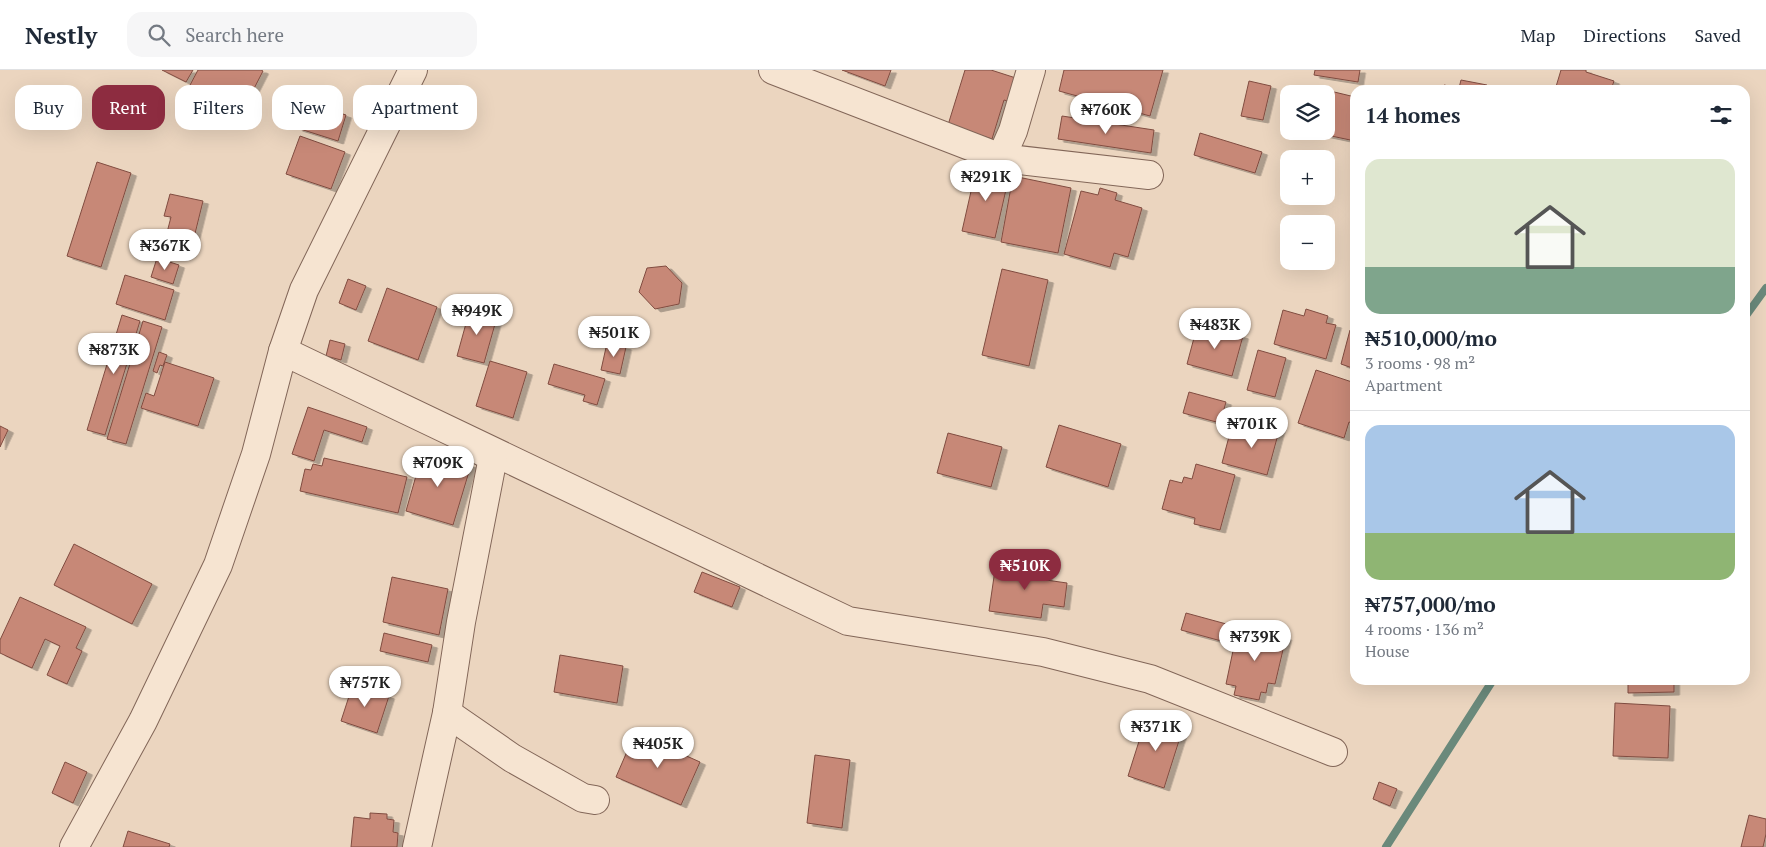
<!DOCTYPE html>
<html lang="en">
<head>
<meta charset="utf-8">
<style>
  body { margin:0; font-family:"PT Serif",serif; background:#f6f6f7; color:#1f2937; height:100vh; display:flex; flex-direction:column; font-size:19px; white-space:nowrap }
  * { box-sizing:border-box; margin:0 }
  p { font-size:16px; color:#747a83 }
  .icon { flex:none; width:28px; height:28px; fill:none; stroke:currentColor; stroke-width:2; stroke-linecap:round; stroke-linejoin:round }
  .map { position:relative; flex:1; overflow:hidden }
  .panel { position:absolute; left:1350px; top:15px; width:400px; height:600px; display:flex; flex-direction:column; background:#fff; border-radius:15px; box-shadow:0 5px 20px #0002 }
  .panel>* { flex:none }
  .guide { position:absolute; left:15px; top:15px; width:475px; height:45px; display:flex; gap:10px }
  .fabs { position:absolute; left:1280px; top:15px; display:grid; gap:10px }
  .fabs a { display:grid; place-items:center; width:55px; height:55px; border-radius:10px; background:#fff; box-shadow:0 5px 20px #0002; font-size:25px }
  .price { position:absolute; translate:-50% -42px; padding:0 11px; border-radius:18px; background:#fff; color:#222; font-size:16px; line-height:32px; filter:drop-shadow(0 1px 2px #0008) }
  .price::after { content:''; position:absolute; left:50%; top:30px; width:15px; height:11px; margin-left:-8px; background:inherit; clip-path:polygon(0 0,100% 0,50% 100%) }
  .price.active { background:#8d2c40; color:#fff }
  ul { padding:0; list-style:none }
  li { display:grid; align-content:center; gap:10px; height:265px; padding:0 15px }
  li+li { border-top:1px solid #e0e1e3 }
  li span { display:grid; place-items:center; height:155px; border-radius:15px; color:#555 }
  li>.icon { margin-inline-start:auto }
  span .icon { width:90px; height:90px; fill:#fffc; stroke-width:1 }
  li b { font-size:21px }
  h2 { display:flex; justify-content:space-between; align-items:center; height:60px; padding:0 15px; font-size:21px }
  .pill { padding:0 18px; border-radius:15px; background:#fff; box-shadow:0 5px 20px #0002; font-size:18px; line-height:45px }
  .pill.active { background:#8d2c40; color:#fff }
  header { display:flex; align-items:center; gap:30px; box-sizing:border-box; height:70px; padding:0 25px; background:#fff; border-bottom:1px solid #e0e1e3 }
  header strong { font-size:24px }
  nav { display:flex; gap:28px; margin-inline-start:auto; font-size:18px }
  .search { width:350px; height:45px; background:#f6f6f7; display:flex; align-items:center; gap:12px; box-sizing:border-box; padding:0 18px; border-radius:15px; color:#747a83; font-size:19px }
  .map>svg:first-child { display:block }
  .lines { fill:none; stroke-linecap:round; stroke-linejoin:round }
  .stream { stroke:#6a897b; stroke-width:8 }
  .building { fill:#c78877; stroke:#804c40; filter:url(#shadow) }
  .minor-casing { stroke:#826658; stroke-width:30 }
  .minor { stroke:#f6e4d1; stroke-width:28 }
</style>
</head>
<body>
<header>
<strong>Nestly</strong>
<div class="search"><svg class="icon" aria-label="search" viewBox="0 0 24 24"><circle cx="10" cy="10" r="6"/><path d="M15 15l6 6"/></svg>Search here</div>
<nav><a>Map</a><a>Directions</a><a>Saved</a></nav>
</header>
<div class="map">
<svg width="1766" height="777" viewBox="0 0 1766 777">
  <defs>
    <filter id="shadow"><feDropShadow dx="5.5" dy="3" stdDeviation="0" flood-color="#0004"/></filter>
  </defs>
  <rect width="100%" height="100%" fill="#ebd5bf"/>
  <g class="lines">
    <g class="stream">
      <polyline points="1745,247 1766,218"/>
      <polyline points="1386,777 1493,610"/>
    </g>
  </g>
  <g class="building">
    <polygon points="162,0 193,0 186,12"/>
    <polygon points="198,0 261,0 263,1 241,44 189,17"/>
    <polygon points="842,0 891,0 885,16"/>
    <polygon points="965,0 991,0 1019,9 1011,32 1004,30 992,69 948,55"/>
    <polygon points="1064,0 1163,0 1150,46 1059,21"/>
    <polygon points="1315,0 1360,0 1358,12 1314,5"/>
    <polygon points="1561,0 1586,0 1586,2 1614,11 1611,20 1555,20"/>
    <polygon points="1461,10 1487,15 1486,20 1443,20 1444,15 1459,18"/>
    <polygon points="1249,11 1271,16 1263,50 1241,46"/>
    <polygon points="1326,20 1355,27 1355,71 1317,63 1317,61 1326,61"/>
    <polygon points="305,32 346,45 338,71 297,58"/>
    <polygon points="1062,46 1154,60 1151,83 1058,69"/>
    <polygon points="1200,63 1262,82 1255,103 1194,85"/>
    <polygon points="300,66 345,82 331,119 286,104"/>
    <polygon points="97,92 131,103 101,197 67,186"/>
    <polygon points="977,95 1010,102 995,168 962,161"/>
    <polygon points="1013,106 1071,118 1058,183 1001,172"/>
    <polygon points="1100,118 1117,123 1115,130 1142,138 1128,187 1114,183 1110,197 1064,184 1081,121 1098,125"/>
    <polygon points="170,124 203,131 190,184 163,178 171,147 164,146"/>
    <polygon points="157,188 179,195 173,214 151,207"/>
    <polygon points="666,196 682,213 679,234 655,239 639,222 647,198"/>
    <polygon points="1002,199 1048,210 1029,296 982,285"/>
    <polygon points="125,205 174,220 165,250 116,234"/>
    <polygon points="348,209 366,216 356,240 339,233"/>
    <polygon points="387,218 437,237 418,290 368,271"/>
    <polygon points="470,239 497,247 484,293 457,286"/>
    <polygon points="1306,239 1328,246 1326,253 1336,255 1326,289 1274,274 1283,240 1304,246"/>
    <polygon points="122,245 140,251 105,365 87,360"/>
    <polygon points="143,251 162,257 126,374 107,369"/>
    <polygon points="1198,253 1243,266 1232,306 1187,294"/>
    <polygon points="1350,260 1355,261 1355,299 1341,294"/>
    <polygon points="330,270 345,274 341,290 326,286"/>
    <polygon points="607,273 626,277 620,304 601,300"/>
    <polygon points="1258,280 1286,288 1275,327 1247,320"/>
    <polygon points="159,282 167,285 163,296 160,295 157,303 153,301"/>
    <polygon points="490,291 527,302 513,348 476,336"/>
    <polygon points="165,292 214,308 198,356 141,338 146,323 154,326"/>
    <polygon points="554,294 605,309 597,335 583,331 585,325 548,314"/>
    <polygon points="1316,300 1355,313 1355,354 1349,352 1344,368 1298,353"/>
    <polygon points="1189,322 1226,332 1220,353 1183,343"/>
    <polygon points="308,337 367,357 362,372 324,360 314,391 292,384"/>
    <polygon points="1258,351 1280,357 1267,405 1222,393 1231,359 1254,366"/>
    <polygon points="1059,355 1121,374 1108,417 1046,397"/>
    <polygon points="0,356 8,360 0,377"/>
    <polygon points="948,363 1002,377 991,417 937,403"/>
    <polygon points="423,381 471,395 453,455 406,441"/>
    <polygon points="324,388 407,407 398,443 300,421 305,399 311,400 313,394 322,396"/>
    <polygon points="1196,394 1235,405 1220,460 1194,454 1195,448 1162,439 1170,410 1182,413 1184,407 1192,409"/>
    <polygon points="74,474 152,514 132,554 54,515"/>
    <polygon points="996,493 1048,500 1046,510 1067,513 1064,537 1043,534 1041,548 989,541"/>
    <polygon points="702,502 740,517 732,537 694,522"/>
    <polygon points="392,507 448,519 439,565 383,552"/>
    <polygon points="20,527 86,557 76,578 82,581 67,614 47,605 60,576 45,569 32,598 0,583 0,570"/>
    <polygon points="1186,543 1230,555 1225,572 1181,560"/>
    <polygon points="1238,557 1286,567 1275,614 1268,613 1266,623 1261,622 1259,630 1234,625 1236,616 1226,614"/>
    <polygon points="384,563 432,575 428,592 380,581"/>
    <polygon points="560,585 623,596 617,633 554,622"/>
    <polygon points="1628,610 1674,610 1674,622 1628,623"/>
    <polygon points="353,614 389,626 377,663 341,651"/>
    <polygon points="1615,633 1670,636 1668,688 1613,686"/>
    <polygon points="1147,646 1183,658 1164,718 1128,706"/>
    <polygon points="635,663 700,692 681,735 616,707"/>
    <polygon points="815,685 850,690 842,758 807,753"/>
    <polygon points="65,692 87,702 73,733 52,723"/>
    <polygon points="1379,712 1397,719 1390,736 1373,729"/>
    <polygon points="370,743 387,744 387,749 394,750 393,762 398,763 397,777 351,777 354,747 370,749"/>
    <polygon points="1749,745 1766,749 1766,764 1763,777 1741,777"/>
    <polygon points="128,761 170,774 169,777 123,777"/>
  </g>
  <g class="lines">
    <g class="minor-casing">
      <g id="minor">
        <polyline points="773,0 1001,88 1149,105"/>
        <polyline points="1001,88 1013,61 1031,0"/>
        <polyline points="283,281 848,551 1043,582 1150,609 1333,682"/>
        <polyline points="447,643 512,688 583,728 595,730"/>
        <polyline points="74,777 143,651 218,495 256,384 283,281 304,220 413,0"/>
        <polyline points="417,777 447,643 461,552 493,387 473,377"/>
      </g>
    </g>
    <use href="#minor" class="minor"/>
  </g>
</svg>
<div class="fabs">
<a><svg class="icon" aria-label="layers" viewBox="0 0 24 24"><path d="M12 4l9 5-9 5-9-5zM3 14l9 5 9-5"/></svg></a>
<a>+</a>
<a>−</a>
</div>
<b class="price" style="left:1106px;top:65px">₦760K</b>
<b class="price" style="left:986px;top:132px">₦291K</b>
<b class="price" style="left:165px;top:201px">₦367K</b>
<b class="price" style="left:477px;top:266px">₦949K</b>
<b class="price" style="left:1215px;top:280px">₦483K</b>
<b class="price" style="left:614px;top:288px">₦501K</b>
<b class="price" style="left:114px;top:305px">₦873K</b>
<b class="price" style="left:1252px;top:379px">₦701K</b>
<b class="price" style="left:438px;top:418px">₦709K</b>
<b class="price active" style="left:1025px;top:521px">₦510K</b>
<b class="price" style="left:1255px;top:592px">₦739K</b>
<b class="price" style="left:365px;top:638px">₦757K</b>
<b class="price" style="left:1156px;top:682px">₦371K</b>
<b class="price" style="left:658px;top:699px">₦405K</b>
<div class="guide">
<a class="pill">Buy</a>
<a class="pill active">Rent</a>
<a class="pill">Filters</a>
<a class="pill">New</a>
<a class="pill">Apartment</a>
</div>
<section class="panel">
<h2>14 homes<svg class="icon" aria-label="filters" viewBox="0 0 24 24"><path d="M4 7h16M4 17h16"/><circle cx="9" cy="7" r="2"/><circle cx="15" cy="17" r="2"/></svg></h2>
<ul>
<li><span style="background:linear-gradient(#dfe7d0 70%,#7fa58c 0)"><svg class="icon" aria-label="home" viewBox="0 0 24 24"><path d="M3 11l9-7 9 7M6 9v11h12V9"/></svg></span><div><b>₦510,000/mo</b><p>3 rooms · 98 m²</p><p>Apartment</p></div></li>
<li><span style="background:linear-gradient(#a9c7e8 70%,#8fb573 0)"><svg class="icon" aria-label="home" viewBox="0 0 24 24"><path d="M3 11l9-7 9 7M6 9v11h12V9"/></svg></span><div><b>₦757,000/mo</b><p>4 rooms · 136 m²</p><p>House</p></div></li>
</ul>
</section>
</div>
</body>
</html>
